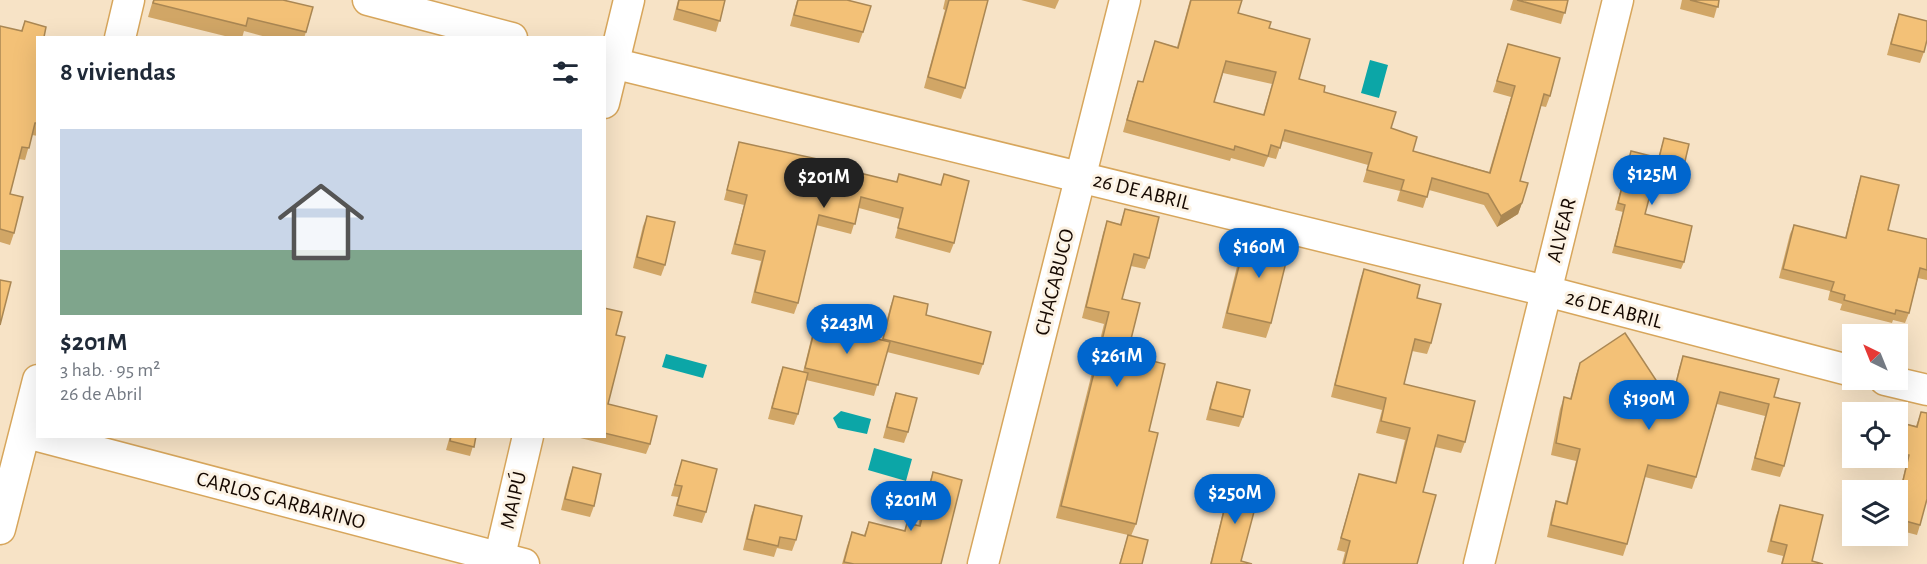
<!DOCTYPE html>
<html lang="es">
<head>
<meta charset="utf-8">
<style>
  body { margin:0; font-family:"Alegreya Sans",sans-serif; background:#f6f6f7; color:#1f2937; height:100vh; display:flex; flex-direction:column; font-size:22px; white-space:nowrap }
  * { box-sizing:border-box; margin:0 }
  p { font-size:20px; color:#747a83 }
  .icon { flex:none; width:33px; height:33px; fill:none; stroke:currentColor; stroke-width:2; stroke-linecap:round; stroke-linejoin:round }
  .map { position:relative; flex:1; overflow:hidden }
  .sheet { position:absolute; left:36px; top:36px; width:570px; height:402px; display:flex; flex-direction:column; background:#fff; border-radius:0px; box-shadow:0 6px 24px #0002 }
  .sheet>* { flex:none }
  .needle { width:39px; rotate:317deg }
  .buttons { position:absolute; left:1842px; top:324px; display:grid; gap:12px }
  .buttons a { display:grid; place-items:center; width:66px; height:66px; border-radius:0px; background:#fff; box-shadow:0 6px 24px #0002; font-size:30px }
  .price { position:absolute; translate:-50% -51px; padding:0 14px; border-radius:21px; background:#0066ce; color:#fff; font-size:20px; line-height:39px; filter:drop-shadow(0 2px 3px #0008) }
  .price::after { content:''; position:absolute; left:50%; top:36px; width:18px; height:14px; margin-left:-9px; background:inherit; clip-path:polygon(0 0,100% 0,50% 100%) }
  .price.selected { background:#222; color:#fff }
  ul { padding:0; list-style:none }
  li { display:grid; align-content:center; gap:12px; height:318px; padding:0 24px }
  li span { display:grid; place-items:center; height:186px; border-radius:0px; color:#555 }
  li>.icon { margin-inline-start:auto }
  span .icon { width:108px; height:108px; fill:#fffc; stroke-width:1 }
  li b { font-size:26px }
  h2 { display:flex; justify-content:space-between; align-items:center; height:72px; padding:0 24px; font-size:26px }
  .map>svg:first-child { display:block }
  .water { fill:#0ca6a7 }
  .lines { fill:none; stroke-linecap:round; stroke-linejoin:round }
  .street-casing { stroke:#d7a65c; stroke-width:33 }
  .street { stroke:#fff; stroke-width:30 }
  .wall { fill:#d1a666; fill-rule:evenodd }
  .shaded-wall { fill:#aa8753 }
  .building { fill:#f3c177; stroke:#aa8753; stroke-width:1.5; fill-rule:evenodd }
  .labels { text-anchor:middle; stroke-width:6; stroke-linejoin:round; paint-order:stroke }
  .street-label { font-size:21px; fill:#150800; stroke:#fcf2e3 }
</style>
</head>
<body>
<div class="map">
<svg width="1927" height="564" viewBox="0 0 1927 564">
  <rect width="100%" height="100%" fill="#f7e3c6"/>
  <g class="water">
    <polygon points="1370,60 1388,65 1379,98 1361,93"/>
    <polygon points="842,308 873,313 871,326 840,320"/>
    <polygon points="666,354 707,365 703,378 662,367"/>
    <polygon points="841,411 871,419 867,434 838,428 833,418"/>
    <polygon points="874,448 912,459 906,481 868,470"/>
  </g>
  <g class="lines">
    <g class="street-casing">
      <g id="street">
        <polyline points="368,0 512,38"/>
        <polyline points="120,38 129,0"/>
        <polyline points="604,61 1546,291 1852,371"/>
        <polyline points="604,103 629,0"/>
        <polyline points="1885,380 1927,390"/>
        <polyline points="38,436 524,564"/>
        <polyline points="0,529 38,380"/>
        <polyline points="498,564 528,436"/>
        <polyline points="983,564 1125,0"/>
        <polyline points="1479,564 1618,0"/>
      </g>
    </g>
    <use href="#street" class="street"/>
  </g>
  <g class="wall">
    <polygon points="153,0 283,0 306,32 304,38 270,38 244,31 242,38 233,38 148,17"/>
    <polygon points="678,0 725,0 716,32 673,20"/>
    <polygon points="797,0 847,0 863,32 859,43 790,26"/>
    <polygon points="945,0 988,0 965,88 961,99 924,88 945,10 943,9"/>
    <polygon points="1021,0 1059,0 1055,9"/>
    <path d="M 1190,0 L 1242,0 L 1238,13 L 1269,28 L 1299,79 L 1391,128 L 1413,151 L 1489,172 L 1511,97 L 1493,92 L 1508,44 L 1550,96 L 1546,107 L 1541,106 L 1520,181 L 1522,203 L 1518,214 L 1497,227 L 1484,205 L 1429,190 L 1423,208 L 1397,201 L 1400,191 L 1363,182 L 1368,165 L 1282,141 L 1276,159 L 1268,157 L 1264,167 L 1231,158 L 1230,161 L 1123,132 L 1134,92 L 1138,81 L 1143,82 L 1155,41 L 1177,47 ZM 1223,73 L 1272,84 L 1263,115 L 1214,102 Z"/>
    <polygon points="1513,0 1568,0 1561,24 1510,10"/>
    <polygon points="1682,0 1719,0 1714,18 1680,9"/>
    <polygon points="1899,14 1924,52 1920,63 1887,55 1895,25"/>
    <polygon points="25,21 38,38 38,136 32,135 25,160 19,159 10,194 14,233 10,245 0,242 0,26 21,31"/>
    <polygon points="1664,138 1682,174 1679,182 1655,176 1645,214 1684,262 1681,269 1612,253 1623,212 1615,210 1631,151 1658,158"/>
    <polygon points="739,142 896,182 899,174 940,185 944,174 954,243 950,253 895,238 900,219 859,208 851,234 816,225 798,303 794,314 751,303 761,261 731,254 744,205 724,200 736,153"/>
    <polygon points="1861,176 1888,230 1927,239 1927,280 1918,278 1909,313 1905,323 1893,320 1892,323 1840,310 1842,304 1828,300 1830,291 1779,278 1790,234 1794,225 1845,238 1858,185"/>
    <polygon points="1125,209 1149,258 1145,269 1131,266 1122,299 1127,355 1149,431 1136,524 1131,536 1142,564 1119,564 1128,535 1056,518 1104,324 1082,318 1103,233 1107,221 1120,224"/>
    <polygon points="647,216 665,265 661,276 633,268 643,226"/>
    <polygon points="1247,235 1271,323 1266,338 1222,328 1241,250"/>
    <polygon points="1364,269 1417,298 1431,343 1427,354 1412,351 1404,384 1465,442 1461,453 1435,447 1423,492 1417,564 1342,564 1345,552 1337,550 1355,486 1359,474 1395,483 1405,440 1376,433 1382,410 1331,397 1360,280"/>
    <polygon points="894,296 926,315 983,364 979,375 887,352 874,396 806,380 798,414 794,425 768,419 779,378 783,367 803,372 812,335 816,324 882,340 890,307"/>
    <polygon points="604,308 616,335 608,404 650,444 646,454 576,437 576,436 604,436"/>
    <polygon points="1683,356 1774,397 1784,466 1780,477 1751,470 1765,416 1717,404 1696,477 1692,489 1645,477 1627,544 1623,556 1547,537 1552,513 1556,501 1566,503 1576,461 1551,455 1560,409 1564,397 1570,399 1576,375 1580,363 1671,402 1679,368"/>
    <polygon points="1217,382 1243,417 1239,427 1206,420 1213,393"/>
    <polygon points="896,393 908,432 904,443 883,438 892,404"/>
    <polygon points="1921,412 1920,525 1917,535 1898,530 1898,498 1906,465 1877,458 1898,458 1898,422 1916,426"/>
    <polygon points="450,436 476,436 470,456 446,450"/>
    <polygon points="682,460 706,512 702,523 673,516 678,497 671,496"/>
    <polygon points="573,467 594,506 590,517 561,510 569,478"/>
    <polygon points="933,472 941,564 842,564 847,546 852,532 864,535 869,522 904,531 907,523 918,526 928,486"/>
    <polygon points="1231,482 1241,561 1252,564 1210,564 1228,491"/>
    <polygon points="755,505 796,540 792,551 777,548 774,557 743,550 751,516"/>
    <polygon points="1780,505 1812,561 1823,564 1781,564 1783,556 1767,552 1776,516"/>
  </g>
  <polygon class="shaded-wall" points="1522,203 1518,214 1497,227 1501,216"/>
  <g class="building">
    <polygon points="154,0 283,0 313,7 306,32 248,18 246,26 153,3"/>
    <polygon points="679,0 725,0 720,21 677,9"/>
    <polygon points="798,0 847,0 871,6 863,32 794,15"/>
    <polygon points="949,0 988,0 965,88 928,77"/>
    <path d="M 1191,0 L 1242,0 L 1238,13 L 1271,22 L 1269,28 L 1310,39 L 1299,79 L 1325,86 L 1324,92 L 1396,112 L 1391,128 L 1417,137 L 1413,151 L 1490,173 L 1515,86 L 1497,81 L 1508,44 L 1560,58 L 1550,96 L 1544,94 L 1520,181 L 1528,183 L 1522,203 L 1501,216 L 1488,194 L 1432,178 L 1427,197 L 1401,190 L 1404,180 L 1367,170 L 1372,153 L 1285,130 L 1280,148 L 1271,145 L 1268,156 L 1235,146 L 1234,150 L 1127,120 L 1138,81 L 1143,82 L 1155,41 L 1178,48 ZM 1226,61 L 1276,72 L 1264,115 L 1214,102 Z"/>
    <polygon points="1517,0 1568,0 1565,13"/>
    <polygon points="1690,0 1719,0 1718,7"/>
    <polygon points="1899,14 1927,21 1927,40 1924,52 1891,44"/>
    <polygon points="25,21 46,27 44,37 46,38 38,38 38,123 35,123 29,148 22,147 10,194 23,197 14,233 0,229 0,26 22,31"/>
    <polygon points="1664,138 1689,144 1682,174 1657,168 1645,214 1692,226 1684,262 1615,246 1625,205 1618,203 1631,151 1659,158"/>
    <polygon points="739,142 836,163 835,167 897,182 899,174 941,185 944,174 969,181 954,243 898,228 903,208 861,197 855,224 819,215 798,303 755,292 765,251 735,244 747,195 727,190"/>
    <polygon points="1861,176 1899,185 1888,230 1927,239 1927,270 1920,268 1909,313 1896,310 1895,314 1844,300 1845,295 1831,291 1834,282 1783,269 1794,225 1846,238"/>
    <polygon points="1125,209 1159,217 1149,258 1134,254 1122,299 1140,303 1127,355 1165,364 1149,431 1158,433 1136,524 1061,506 1109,312 1086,307 1107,221 1121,225"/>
    <polygon points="647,216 675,222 665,265 637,257"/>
    <polygon points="1247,235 1290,246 1271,323 1227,313"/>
    <polygon points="1364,269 1420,285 1417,298 1441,304 1431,343 1415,339 1404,384 1475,401 1465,442 1438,435 1423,492 1436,495 1417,564 1344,564 1350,541 1341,538 1359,474 1396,483 1410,428 1381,421 1386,398 1335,385"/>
    <polygon points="0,280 11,282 0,325"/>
    <polygon points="894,296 928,304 926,315 991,332 983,364 883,339"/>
    <polygon points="604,308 622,312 616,335 625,337 608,404 657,416 650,444 604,433"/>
    <polygon points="816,324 890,342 878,385 805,368"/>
    <polygon points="1625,333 1671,403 1683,356 1779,379 1774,397 1800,403 1784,466 1755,458 1769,404 1720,392 1696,477 1648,465 1627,544 1551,525 1556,501 1567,504 1580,449 1556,443 1564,397 1571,399 1580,363"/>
    <polygon points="783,367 808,373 798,414 772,408"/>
    <polygon points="1217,382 1250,390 1243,417 1210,409"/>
    <polygon points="896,393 917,398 908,432 887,427"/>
    <polygon points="1921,412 1927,413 1927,499 1920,525 1898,519 1898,502 1909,455 1898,453 1898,422 1917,427"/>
    <polygon points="451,436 476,436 474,447 450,441"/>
    <polygon points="682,460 717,469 706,512 677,505 682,486 675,485"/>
    <polygon points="573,467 601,474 594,506 565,499"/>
    <polygon points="933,472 962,480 941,564 854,564 844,562 852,532 865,536 869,522 905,531 907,523 920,526"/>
    <polygon points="1231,482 1260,489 1241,561 1252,564 1211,564"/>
    <polygon points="755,505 802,516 796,540 780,537 778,546 747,539"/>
    <polygon points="1780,505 1823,515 1812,561 1823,564 1782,564 1787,545 1771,541"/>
    <polygon points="1128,535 1148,540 1142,564 1120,564"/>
  </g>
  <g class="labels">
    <g class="street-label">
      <text transform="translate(1142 191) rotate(14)" y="7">26 DE ABRIL</text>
      <text transform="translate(1561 230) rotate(-76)" y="7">ALVEAR</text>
      <text transform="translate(1054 282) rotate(-76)" y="7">CHACABUCO</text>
      <text transform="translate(1614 309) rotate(15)" y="7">26 DE ABRIL</text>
      <text transform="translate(281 500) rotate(15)" y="7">CARLOS GARBARINO</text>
      <text transform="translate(513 500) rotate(-77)" y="7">MAIPÚ</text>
    </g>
  </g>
</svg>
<div class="buttons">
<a><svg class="needle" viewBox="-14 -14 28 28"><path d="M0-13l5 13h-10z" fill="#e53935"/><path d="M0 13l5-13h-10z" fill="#747a83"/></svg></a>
<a><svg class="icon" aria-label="locate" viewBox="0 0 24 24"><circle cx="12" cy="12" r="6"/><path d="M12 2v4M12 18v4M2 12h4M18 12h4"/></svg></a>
<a><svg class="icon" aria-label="layers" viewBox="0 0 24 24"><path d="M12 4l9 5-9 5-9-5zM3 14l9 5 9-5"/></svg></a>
</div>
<b class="price" style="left:1652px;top:206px">$125M</b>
<b class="price selected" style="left:824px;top:209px">$201M</b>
<b class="price" style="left:1259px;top:279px">$160M</b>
<b class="price" style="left:847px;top:355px">$243M</b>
<b class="price" style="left:1117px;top:388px">$261M</b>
<b class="price" style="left:1649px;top:431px">$190M</b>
<b class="price" style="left:1235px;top:525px">$250M</b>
<b class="price" style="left:911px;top:532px">$201M</b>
<section class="sheet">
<h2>8 viviendas<svg class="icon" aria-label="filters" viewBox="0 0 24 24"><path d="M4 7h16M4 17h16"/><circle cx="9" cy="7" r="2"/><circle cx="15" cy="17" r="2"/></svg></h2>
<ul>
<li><span style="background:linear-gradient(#c9d6e8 65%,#7fa58c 0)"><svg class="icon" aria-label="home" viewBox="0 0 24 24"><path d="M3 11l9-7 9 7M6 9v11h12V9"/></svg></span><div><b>$201M</b><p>3 hab. · 95 m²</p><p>26 de Abril</p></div></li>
</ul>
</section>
</div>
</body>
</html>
